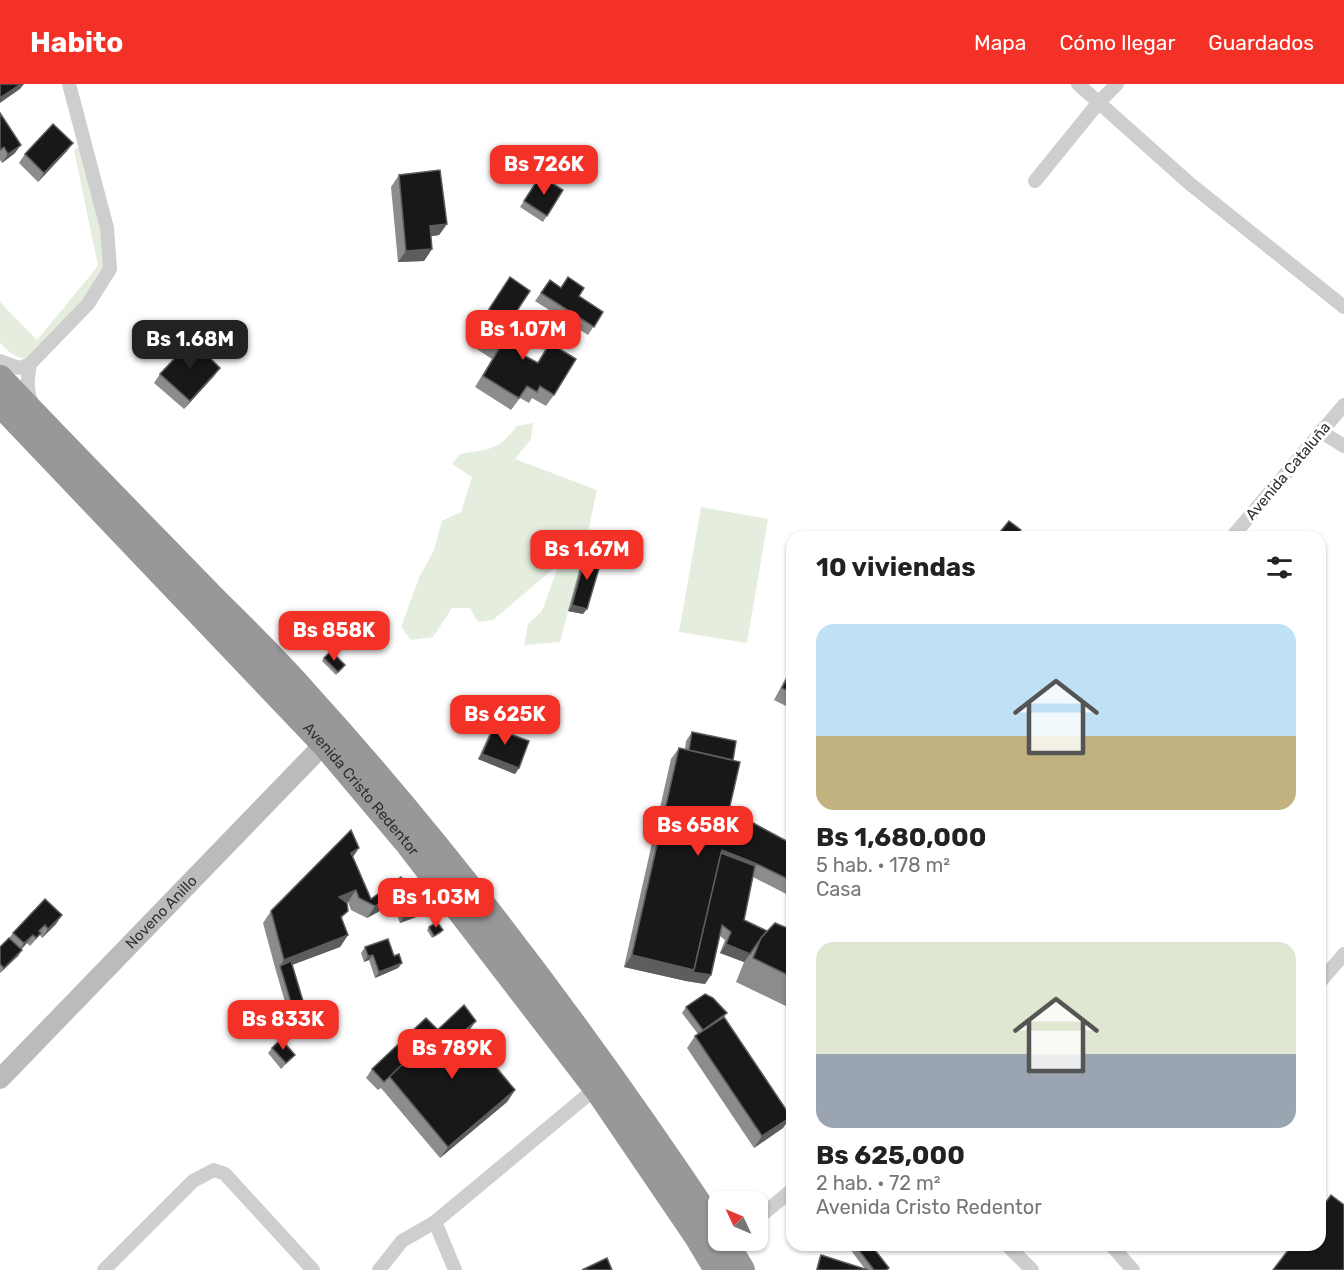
<!DOCTYPE html>
<html lang="es">
<head>
<meta charset="utf-8">
<style>
  body { margin:0; font-family:Rubik,sans-serif; background:#f6f6f6; color:#222; height:100vh; display:flex; flex-direction:column; font-size:22px; white-space:nowrap }
  * { box-sizing:border-box; margin:0 }
  p { font-size:20px; color:#767676 }
  .icon { flex:none; width:33px; height:33px; fill:none; stroke:currentColor; stroke-width:2; stroke-linecap:round; stroke-linejoin:round }
  .map { position:relative; flex:1; overflow:hidden }
  .side { position:absolute; left:786px; top:447px; width:540px; height:720px; display:flex; flex-direction:column; background:#fff; border-radius:18px; box-shadow:0 2px 4px #0004 }
  .side>* { flex:none }
  .needle { width:39px; rotate:314deg }
  .buttons { position:absolute; left:708px; top:1107px; display:grid; gap:12px }
  .buttons a { display:grid; place-items:center; width:60px; height:60px; border-radius:12px; background:#fff; box-shadow:0 2px 4px #0004; font-size:30px }
  .price { position:absolute; translate:-50% -51px; padding:0 14px; border-radius:12px; background:#f33127; color:#fff; font-size:20px; line-height:39px; filter:drop-shadow(0 2px 3px #0008) }
  .price::after { content:''; position:absolute; left:50%; top:36px; width:18px; height:14px; margin-left:-9px; background:inherit; clip-path:polygon(0 0,100% 0,50% 100%) }
  .price.selected { background:#222; color:#fff }
  ul { padding:0; list-style:none }
  li { display:grid; align-content:center; gap:12px; height:318px; padding:0 30px }
  li span { display:grid; place-items:center; height:186px; border-radius:18px; color:#555 }
  li>.icon { margin-inline-start:auto }
  span .icon { width:108px; height:108px; fill:#fffc; stroke-width:1 }
  li b { font-size:26px }
  h2 { display:flex; justify-content:space-between; align-items:center; height:72px; padding:0 30px; font-size:26px }
  header { display:flex; align-items:center; gap:36px; box-sizing:border-box; height:84px; padding:0 30px; background:#f33127; color:#fff }
  header strong { font-size:28px }
  nav { display:flex; gap:33px; margin-inline-start:auto; font-size:21px }
  .map>svg:first-child { display:block }
  .green { fill:#e5eede }
  .water { fill:#c9dcef }
  .lines { fill:none; stroke-linecap:round; stroke-linejoin:round }
  .street { stroke:#cecece; stroke-width:14 }
  .secondary { stroke:#bbb; stroke-width:20 }
  .highway { stroke:#989898; stroke-width:26 }
  .wall { fill:#8c8c8c }
  .shaded-wall { fill:#5d5d5d }
  .building { fill:#181818; stroke:#5d5d5d; stroke-width:1.5 }
  .labels { text-anchor:middle; stroke-width:6; stroke-linejoin:round; paint-order:stroke }
  .street-label { font-size:15px; fill:#313131; stroke:#fff }
</style>
</head>
<body>
<header>
<strong>Habito</strong>
<nav><a>Mapa</a><a>Cómo llegar</a><a>Guardados</a></nav>
</header>
<div class="map">
<svg width="1344" height="1186" viewBox="0 0 1344 1186">
  <rect width="100%" height="100%" fill="#fff"/>
  <g class="green">
    <path d="M 80,62 C 86,88 108,157 104,180 C 98,210 51,251 29,274 C 15,275 9,268 0,259 L 0,218 L 37,256 L 98,182 L 74,66 Z"/>
    <path d="M 533,339 L 531,355 L 515,375 L 597,406 L 582,476 L 560,558 L 524,561 L 528,540 L 542,527 L 559,480 L 493,536 L 478,538 L 470,524 L 452,524 L 433,553 L 411,556 L 401,543 L 419,494 L 434,466 L 442,437 L 461,428 L 472,393 L 452,380 L 460,370 C 489,365 498,367 517,342 Z"/>
    <polygon points="701,423 768,435 747,559 679,548"/>
  </g>
  <polygon class="water" points="533,235 545,241 551,250 559,249 560,253 555,263 554,274 541,265 543,261 525,249"/>
  <g class="lines">
    <g class="street">
      <polyline points="1078,0 1189,99 1344,223"/>
      <polyline points="1035,97 1099,18 1117,0"/>
      <polyline points="0,277 19,284 30,280 88,220 110,185 107,144 69,0"/>
      <path d="M 30,280 C 27,296 26,306 33,322"/>
      <polyline points="1320,347 1344,362"/>
      <polyline points="1232,453 1344,321"/>
      <polyline points="1320,898 1344,870"/>
      <polyline points="758,1134 792,1106"/>
      <polyline points="435,1138 455,1186"/>
      <polyline points="1007,1161 1032,1186"/>
      <polyline points="1111,1161 1133,1186"/>
      <polyline points="104,1186 193,1097 214,1086 225,1090 313,1186"/>
      <polyline points="379,1186 402,1157 435,1138 596,1004"/>
    </g>
    <path class="secondary" id="s1" d="M 0,995 L 324,660"/>
    <g class="highway">
      <path d="M 0,294 C 69,367 141,440 211,512 C 243,544 275,575 305,609 C 458,777 593,960 718,1148"/>
      <path id="s2" d="M 0,320 L 324,660 L 409,761 L 596,1004 L 698,1154 L 717,1186"/>
      <polyline points="724,1156 742,1186"/>
    </g>
  </g>
  <g class="wall">
    <polygon points="0,29 15,69 2,79 0,76"/>
    <polygon points="67,67 38,98 19,79 25,70"/>
    <polygon points="561,73 571,80 559,97 549,91"/>
    <polygon points="399,91 447,140 439,151 431,152 432,165 424,177 398,178 391,103"/>
    <polygon points="540,92 563,106 543,138 520,123"/>
    <polygon points="510,193 530,207 507,242 523,271 537,279 550,259 554,311 546,322 532,314 529,319 520,314 511,326 475,303 492,275 469,260 485,235 483,234"/>
    <polygon points="550,196 561,203 579,212 603,228 588,251 535,217"/>
    <polygon points="220,284 214,292 184,325 154,299 160,290"/>
    <polygon points="586,470 583,530 568,527 582,476"/>
    <polygon points="324,574 343,584 336,591 322,577"/>
    <polygon points="792,582 792,625 774,616"/>
    <polygon points="497,636 519,684 515,690 478,675 493,642"/>
    <polygon points="692,648 733,676 729,726 792,760 792,813 753,793 744,836 767,847 792,846 792,925 736,898 744,878 720,869 725,856 720,852 711,891 705,900 686,897 624,883 671,675 679,664 685,665 686,657"/>
    <polygon points="353,773 371,815 406,800 398,812 378,828 367,834 351,826 348,818 346,818 342,835 348,851 340,863 292,881 299,923 288,928 276,887 263,839 271,827"/>
    <polygon points="431,823 427,829 400,839 398,834 403,828"/>
    <polygon points="62,831 56,840 42,854 40,851 30,862 27,859 21,866 18,872 0,889 0,863 9,854 13,849"/>
    <polygon points="429,843 443,846 441,849 432,854 427,846"/>
    <polygon points="365,863 394,872 402,879 398,884 375,894 369,876 364,878 361,869"/>
    <polygon points="686,923 727,929 724,933 783,1044 754,1064 687,964 695,952 698,950 682,929"/>
    <polygon points="438,946 468,948 467,949 515,1006 507,1018 440,1074 381,1004 378,1006 366,994 372,985"/>
    <polygon points="272,964 295,971 281,985 268,969"/>
    <polygon points="847,1161 871,1161 889,1184 887,1186 816,1186 819,1174 821,1171 865,1185"/>
  </g>
  <g class="shaded-wall">
    <polygon points="21,0 24,0 20,5 0,19 0,14"/>
    <polygon points="73,59 67,67 38,98 44,89"/>
    <polygon points="21,61 15,69 2,79 8,70"/>
    <polygon points="447,140 439,151 422,154 430,142"/>
    <polygon points="432,165 424,177 398,178 406,167"/>
    <polygon points="220,284 214,292 184,325 190,317"/>
    <polygon points="572,521 587,525 583,530 568,527"/>
    <polygon points="482,670 519,684 515,690 478,675"/>
    <polygon points="359,764 351,776 351,769"/>
    <polygon points="722,766 757,780 749,791 718,778"/>
    <polygon points="406,800 398,812 378,828 367,834 375,822"/>
    <polygon points="356,806 348,818 331,824 339,813"/>
    <polygon points="431,823 427,829 400,839 404,833"/>
    <polygon points="62,831 56,840 42,854 48,845"/>
    <polygon points="33,851 27,859 18,868 24,859"/>
    <polygon points="348,851 340,863 281,885 280,882 284,876"/>
    <polygon points="726,860 750,870 744,878 720,869"/>
    <polygon points="22,866 18,872 0,889 4,884"/>
    <polygon points="373,871 369,876 364,878 368,872"/>
    <polygon points="632,871 694,886 711,891 705,900 686,897 624,883"/>
    <polygon points="402,879 398,884 375,894 379,888"/>
    <polygon points="303,917 299,923 288,928 292,922"/>
    <polygon points="476,937 468,948 457,958 465,946"/>
    <polygon points="515,1006 507,1018 440,1074 448,1063"/>
    <polygon points="791,1033 783,1044 754,1064 762,1052"/>
  </g>
  <g class="building">
    <polygon points="0,0 21,0 0,14"/>
    <polygon points="0,29 21,61 8,70 4,63 0,66"/>
    <polygon points="53,40 73,59 44,89 25,70"/>
    <polygon points="561,73 571,80 561,94 551,88"/>
    <polygon points="440,86 447,140 430,142 432,165 406,167 399,91"/>
    <polygon points="540,92 563,106 547,132 524,117"/>
    <polygon points="510,193 530,207 509,239 489,225"/>
    <polygon points="568,193 584,204 579,212 603,228 594,243 541,209 550,196 561,204"/>
    <polygon points="488,230 532,257 523,271 538,279 550,259 576,275 554,311 540,302 537,308 527,302 519,314 483,292 500,263 477,249"/>
    <polygon points="192,256 220,284 190,317 160,290"/>
    <polygon points="1009,437 1021,446 1015,453 996,453"/>
    <polygon points="586,470 602,474 587,525 572,521"/>
    <polygon points="331,567 345,581 338,588 324,574"/>
    <polygon points="792,585 792,609 782,604"/>
    <polygon points="497,636 510,642 507,649 529,657 519,684 482,670"/>
    <polygon points="692,648 736,657 733,676 689,666"/>
    <polygon points="679,664 740,678 729,726 792,760 792,797 757,780 722,766 694,886 632,871"/>
    <polygon points="351,746 359,764 351,769 371,815 401,793 406,800 386,816 375,822 359,814 356,806 339,813 347,819 348,827 341,833 348,851 284,876 271,827"/>
    <polygon points="721,769 755,782 744,836 767,847 761,854 750,870 726,860 731,848 722,841 711,891 692,888 694,886"/>
    <polygon points="422,813 431,823 404,833 403,828"/>
    <polygon points="45,815 62,831 48,845 45,841 39,847 41,849 36,854 33,851 24,859 13,849"/>
    <polygon points="437,838 443,846 434,852 429,843"/>
    <polygon points="775,839 792,846 792,893 753,874 761,854"/>
    <polygon points="9,854 22,866 4,884 0,880 0,863"/>
    <polygon points="388,855 394,872 399,870 402,879 379,888 373,871 368,872 365,863"/>
    <polygon points="291,877 303,917 292,922 280,882"/>
    <polygon points="705,910 713,914 727,929 703,946 686,923"/>
    <polygon points="464,921 476,937 465,946 515,1006 448,1063 389,992"/>
    <polygon points="724,933 791,1033 762,1052 695,952"/>
    <polygon points="426,934 438,946 384,998 372,985"/>
    <polygon points="281,955 295,971 286,979 272,964"/>
    <polygon points="1331,1111 1344,1121 1344,1186 1273,1186 1292,1161 1320,1161 1320,1126"/>
    <polygon points="855,1161 871,1161 889,1184 886,1186 874,1186"/>
    <polygon points="821,1171 868,1186 817,1186"/>
    <polygon points="607,1174 612,1186 582,1186"/>
  </g>
  <g class="labels">
    <g class="street-label">
      <text transform="translate(1288 387) rotate(-50)" y="5">Avenida Cataluña</text>
      <text dy="5" stroke="none"><textPath href="#s2" startOffset="528">Avenida Cristo Redentor</textPath></text>
      <text dy="5" stroke="none"><textPath href="#s1" startOffset="232">Noveno Anillo</textPath></text>
    </g>
  </g>
</svg>
<div class="buttons">
<a><svg class="needle" viewBox="-14 -14 28 28"><path d="M0-13l5 13h-10z" fill="#e53935"/><path d="M0 13l5-13h-10z" fill="#767676"/></svg></a>
</div>
<b class="price" style="left:544px;top:112px">Bs 726K</b>
<b class="price" style="left:523px;top:277px">Bs 1.07M</b>
<b class="price selected" style="left:190px;top:287px">Bs 1.68M</b>
<b class="price" style="left:587px;top:497px">Bs 1.67M</b>
<b class="price" style="left:334px;top:578px">Bs 858K</b>
<b class="price" style="left:505px;top:662px">Bs 625K</b>
<b class="price" style="left:698px;top:773px">Bs 658K</b>
<b class="price" style="left:436px;top:845px">Bs 1.03M</b>
<b class="price" style="left:283px;top:967px">Bs 833K</b>
<b class="price" style="left:452px;top:996px">Bs 789K</b>
<section class="side">
<h2>10 viviendas<svg class="icon" aria-label="filters" viewBox="0 0 24 24"><path d="M4 7h16M4 17h16"/><circle cx="9" cy="7" r="2"/><circle cx="15" cy="17" r="2"/></svg></h2>
<ul>
<li><span style="background:linear-gradient(#bfe0f5 60%,#c2b280 0)"><svg class="icon" aria-label="home" viewBox="0 0 24 24"><path d="M3 11l9-7 9 7M6 9v11h12V9"/></svg></span><div><b>Bs 1,680,000</b><p>5 hab. · 178 m²</p><p>Casa</p></div></li>
<li><span style="background:linear-gradient(#dfe7d0 60%,#9aa5b1 0)"><svg class="icon" aria-label="home" viewBox="0 0 24 24"><path d="M3 11l9-7 9 7M6 9v11h12V9"/></svg></span><div><b>Bs 625,000</b><p>2 hab. · 72 m²</p><p>Avenida Cristo Redentor</p></div></li>
</ul>
</section>
</div>
</body>
</html>
